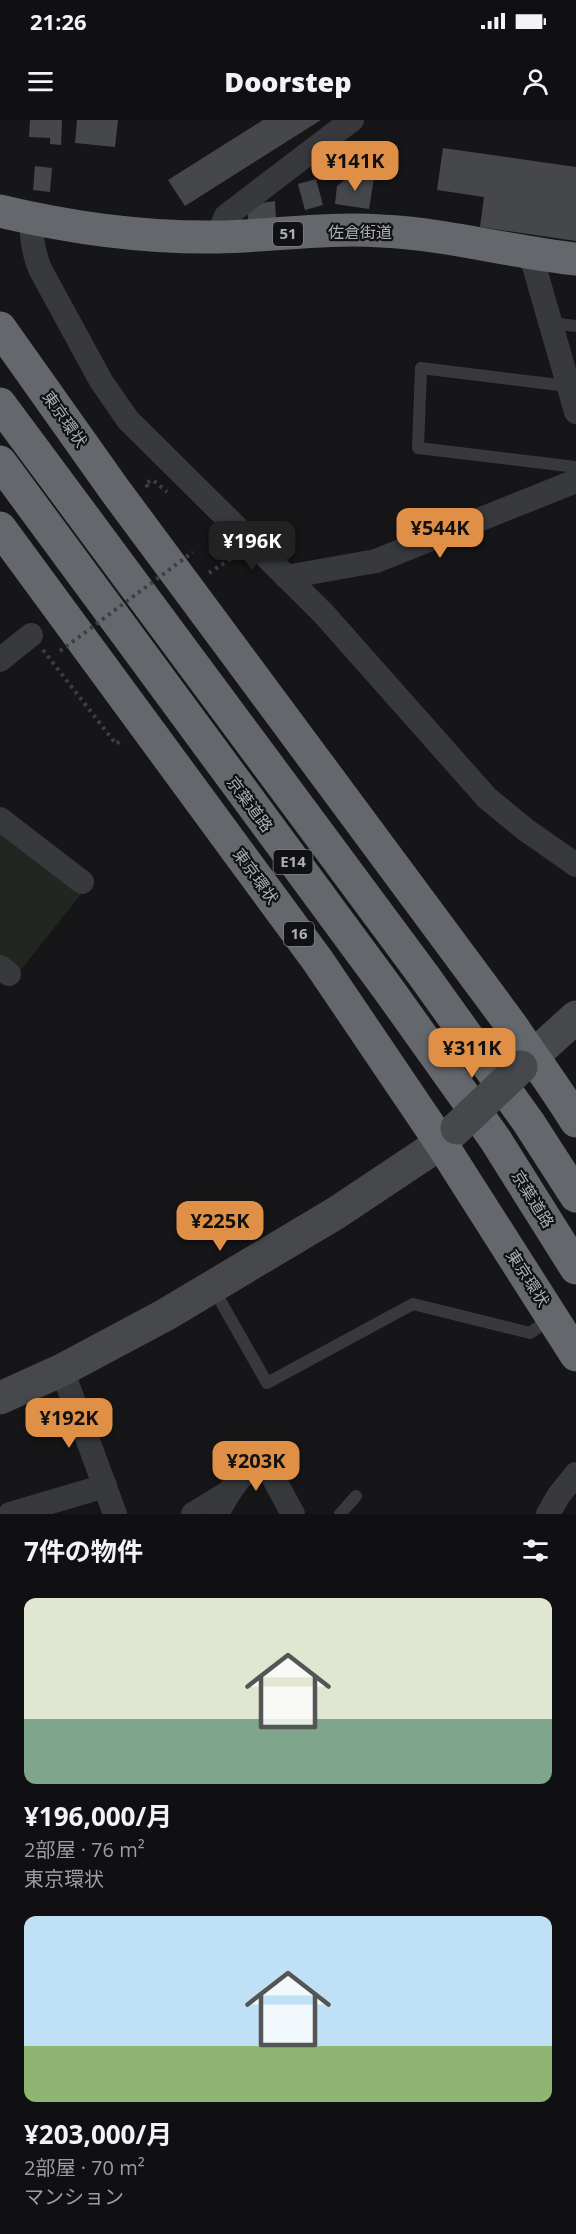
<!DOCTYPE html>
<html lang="ja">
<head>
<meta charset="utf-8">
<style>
  body { margin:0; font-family:"Open Sans","Noto Sans JP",sans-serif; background:#19191b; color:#f1f3f6; height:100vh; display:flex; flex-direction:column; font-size:22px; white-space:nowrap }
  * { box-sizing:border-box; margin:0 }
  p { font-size:20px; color:#9c9d9f }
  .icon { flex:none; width:33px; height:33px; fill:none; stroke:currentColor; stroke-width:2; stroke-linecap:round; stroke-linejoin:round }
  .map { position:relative; height:1394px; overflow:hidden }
  .panel { display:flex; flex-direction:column; background:#101012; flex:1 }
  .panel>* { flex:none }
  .price { position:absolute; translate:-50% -51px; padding:0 14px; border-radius:12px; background:#e09046; color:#111; font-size:20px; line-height:39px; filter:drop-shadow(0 2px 3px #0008) }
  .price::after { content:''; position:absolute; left:50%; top:36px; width:18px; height:14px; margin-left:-9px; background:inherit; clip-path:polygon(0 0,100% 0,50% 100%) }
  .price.active { background:#222; color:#fff }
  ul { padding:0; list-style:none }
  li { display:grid; align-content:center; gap:12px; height:318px; padding:0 24px }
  li span { display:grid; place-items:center; height:186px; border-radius:12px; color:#555 }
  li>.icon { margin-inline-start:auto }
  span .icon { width:108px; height:108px; fill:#fffc; stroke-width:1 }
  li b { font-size:26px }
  h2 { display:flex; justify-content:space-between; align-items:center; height:72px; padding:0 24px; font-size:26px }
  .status { display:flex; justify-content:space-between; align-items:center; height:42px; padding:0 30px; background:#101012; direction:ltr }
  .status svg { height:16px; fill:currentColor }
  header { display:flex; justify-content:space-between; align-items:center; height:78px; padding:0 24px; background:#101012; font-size:27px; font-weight:800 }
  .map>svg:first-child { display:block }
  .green { fill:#212720 }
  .building { fill:#45474a }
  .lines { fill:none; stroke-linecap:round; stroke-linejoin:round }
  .path { stroke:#3d4043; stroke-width:4; stroke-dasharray:3 4.5; stroke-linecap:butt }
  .lane { stroke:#37393c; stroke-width:12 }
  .street { stroke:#37393c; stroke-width:24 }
  .secondary { stroke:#46484c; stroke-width:33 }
  .highway { stroke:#64686d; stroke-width:33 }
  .path-bridge { stroke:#3d4043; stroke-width:4; stroke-dasharray:3 4.5; stroke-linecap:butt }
  .secondary-bridge { stroke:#46484c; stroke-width:33 }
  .labels { text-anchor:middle; stroke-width:4.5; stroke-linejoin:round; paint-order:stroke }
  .shield { fill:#111113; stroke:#7b8085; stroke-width:1.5 }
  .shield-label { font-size:15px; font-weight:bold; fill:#a9b0b6 }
  .street-label { font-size:16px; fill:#a9b0b6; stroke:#111113 }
</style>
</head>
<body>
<div class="status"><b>21:26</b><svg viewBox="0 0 49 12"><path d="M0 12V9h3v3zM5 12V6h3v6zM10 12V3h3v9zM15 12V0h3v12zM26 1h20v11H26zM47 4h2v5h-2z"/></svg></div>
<header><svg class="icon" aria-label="menu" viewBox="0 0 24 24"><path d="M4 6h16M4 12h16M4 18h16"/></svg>Doorstep<svg class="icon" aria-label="person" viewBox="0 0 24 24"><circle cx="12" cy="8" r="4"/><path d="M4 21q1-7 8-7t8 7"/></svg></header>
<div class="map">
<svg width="576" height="1394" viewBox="0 0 576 1394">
  <rect width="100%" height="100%" fill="#161618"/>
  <polygon class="green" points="0,712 81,774 19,852 0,837"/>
  <g class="building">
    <polygon points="30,0 62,0 61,25 50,24 50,18 29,17"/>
    <polygon points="77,0 118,0 115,27 75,23"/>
    <polygon points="263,0 321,0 185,86 168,60"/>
    <polygon points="443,28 576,47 576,121 480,107 484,77 437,70"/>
    <polygon points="35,46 52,48 50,72 33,70"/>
    <polygon points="351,55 374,58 369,89 335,84 337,66"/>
    <polygon points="316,59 323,85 305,90 298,64"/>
    <polygon points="275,81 276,98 248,100 247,85"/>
  </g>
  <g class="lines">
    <g class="path">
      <polyline points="148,367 145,363 153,360 167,372"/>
      <polyline points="213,418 231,438"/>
      <polyline points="209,453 233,437"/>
      <polyline points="43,530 116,624 123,619"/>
    </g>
    <g class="lane">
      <polyline points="550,203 576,206"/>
      <polyline points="567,266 421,248 418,328 576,347"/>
      <polyline points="213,1168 267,1263 413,1184 530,1213 550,1199"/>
      <polyline points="340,1394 356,1376"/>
    </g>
    <g class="street">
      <path d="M 32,97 C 31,117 33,131 40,149 L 101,261 L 128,300 L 323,493 L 487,678 L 526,710 L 576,745"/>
      <polyline points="217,117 226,96 352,0"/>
      <polyline points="530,132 576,292"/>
      <polyline points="286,457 376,441 576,361"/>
      <polyline points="0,540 31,515"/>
      <polyline points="0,699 82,762"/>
      <polyline points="0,847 9,854"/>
      <polyline points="62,1250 115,1394"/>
      <polyline points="10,1394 105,1366"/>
      <polyline points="193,1394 229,1372"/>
      <path d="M 217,1394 C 229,1372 241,1351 263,1339 L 293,1394"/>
      <polyline points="548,1394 559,1375 576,1354"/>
    </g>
    <g class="secondary">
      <polyline points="521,947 576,897"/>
      <polyline points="0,1278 62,1250 165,1195 336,1093 441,1023 457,1008"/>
    </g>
    <g class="highway">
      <path d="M 0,91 C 71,108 144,118 217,117 C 272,116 327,107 382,111 C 447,114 511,132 576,139"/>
      <path d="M 0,208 L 114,369 L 512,906 C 533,938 556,968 576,1001"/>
      <polyline points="0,284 424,856 529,1003 576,1076"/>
      <polyline points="0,342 391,873 495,1019 576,1148"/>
      <polyline points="0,408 318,841 441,1023 576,1235"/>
    </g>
    <polyline class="path-bridge" points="60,531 193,432"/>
    <polyline class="secondary-bridge" points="457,1008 521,947"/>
  </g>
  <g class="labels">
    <g class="shield">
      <rect x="273" y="102" width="30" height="24" rx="4.5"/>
      <rect x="273.5" y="730" width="39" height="24" rx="4.5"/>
      <rect x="284" y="802" width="30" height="24" rx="4.5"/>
    </g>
    <g class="shield-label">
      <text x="288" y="119">51</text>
      <text x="293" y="747">E14</text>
      <text x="299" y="819">16</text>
    </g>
    <g class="street-label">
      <text x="360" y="118">佐倉街道</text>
      <text transform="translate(65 299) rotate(55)" y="6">東京環状</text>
      <text transform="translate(250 684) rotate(53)" y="6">京葉道路</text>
      <text transform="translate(256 756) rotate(54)" y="6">東京環状</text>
      <text transform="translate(533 1079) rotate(58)" y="6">京葉道路</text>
      <text transform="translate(528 1158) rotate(57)" y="6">東京環状</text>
    </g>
  </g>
</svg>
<b class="price" style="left:355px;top:72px">¥141K</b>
<b class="price" style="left:440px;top:439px">¥544K</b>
<b class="price active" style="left:252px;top:452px">¥196K</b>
<b class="price" style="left:472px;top:959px">¥311K</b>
<b class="price" style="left:220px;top:1132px">¥225K</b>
<b class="price" style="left:69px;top:1329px">¥192K</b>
<b class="price" style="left:256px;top:1372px">¥203K</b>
</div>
<section class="panel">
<h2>7件の物件<svg class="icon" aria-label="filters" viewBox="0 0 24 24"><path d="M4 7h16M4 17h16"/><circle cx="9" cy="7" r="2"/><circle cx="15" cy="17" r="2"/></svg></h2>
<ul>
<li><span style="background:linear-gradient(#dfe7d0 65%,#7fa58c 0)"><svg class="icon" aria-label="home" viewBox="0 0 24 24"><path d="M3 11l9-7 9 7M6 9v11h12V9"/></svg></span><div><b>¥196,000/月</b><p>2部屋 · 76 m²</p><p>東京環状</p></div></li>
<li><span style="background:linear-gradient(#bfe0f5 70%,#8fb573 0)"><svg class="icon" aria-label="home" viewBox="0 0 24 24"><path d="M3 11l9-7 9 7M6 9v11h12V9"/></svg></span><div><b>¥203,000/月</b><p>2部屋 · 70 m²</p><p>マンション</p></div></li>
</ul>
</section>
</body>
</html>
